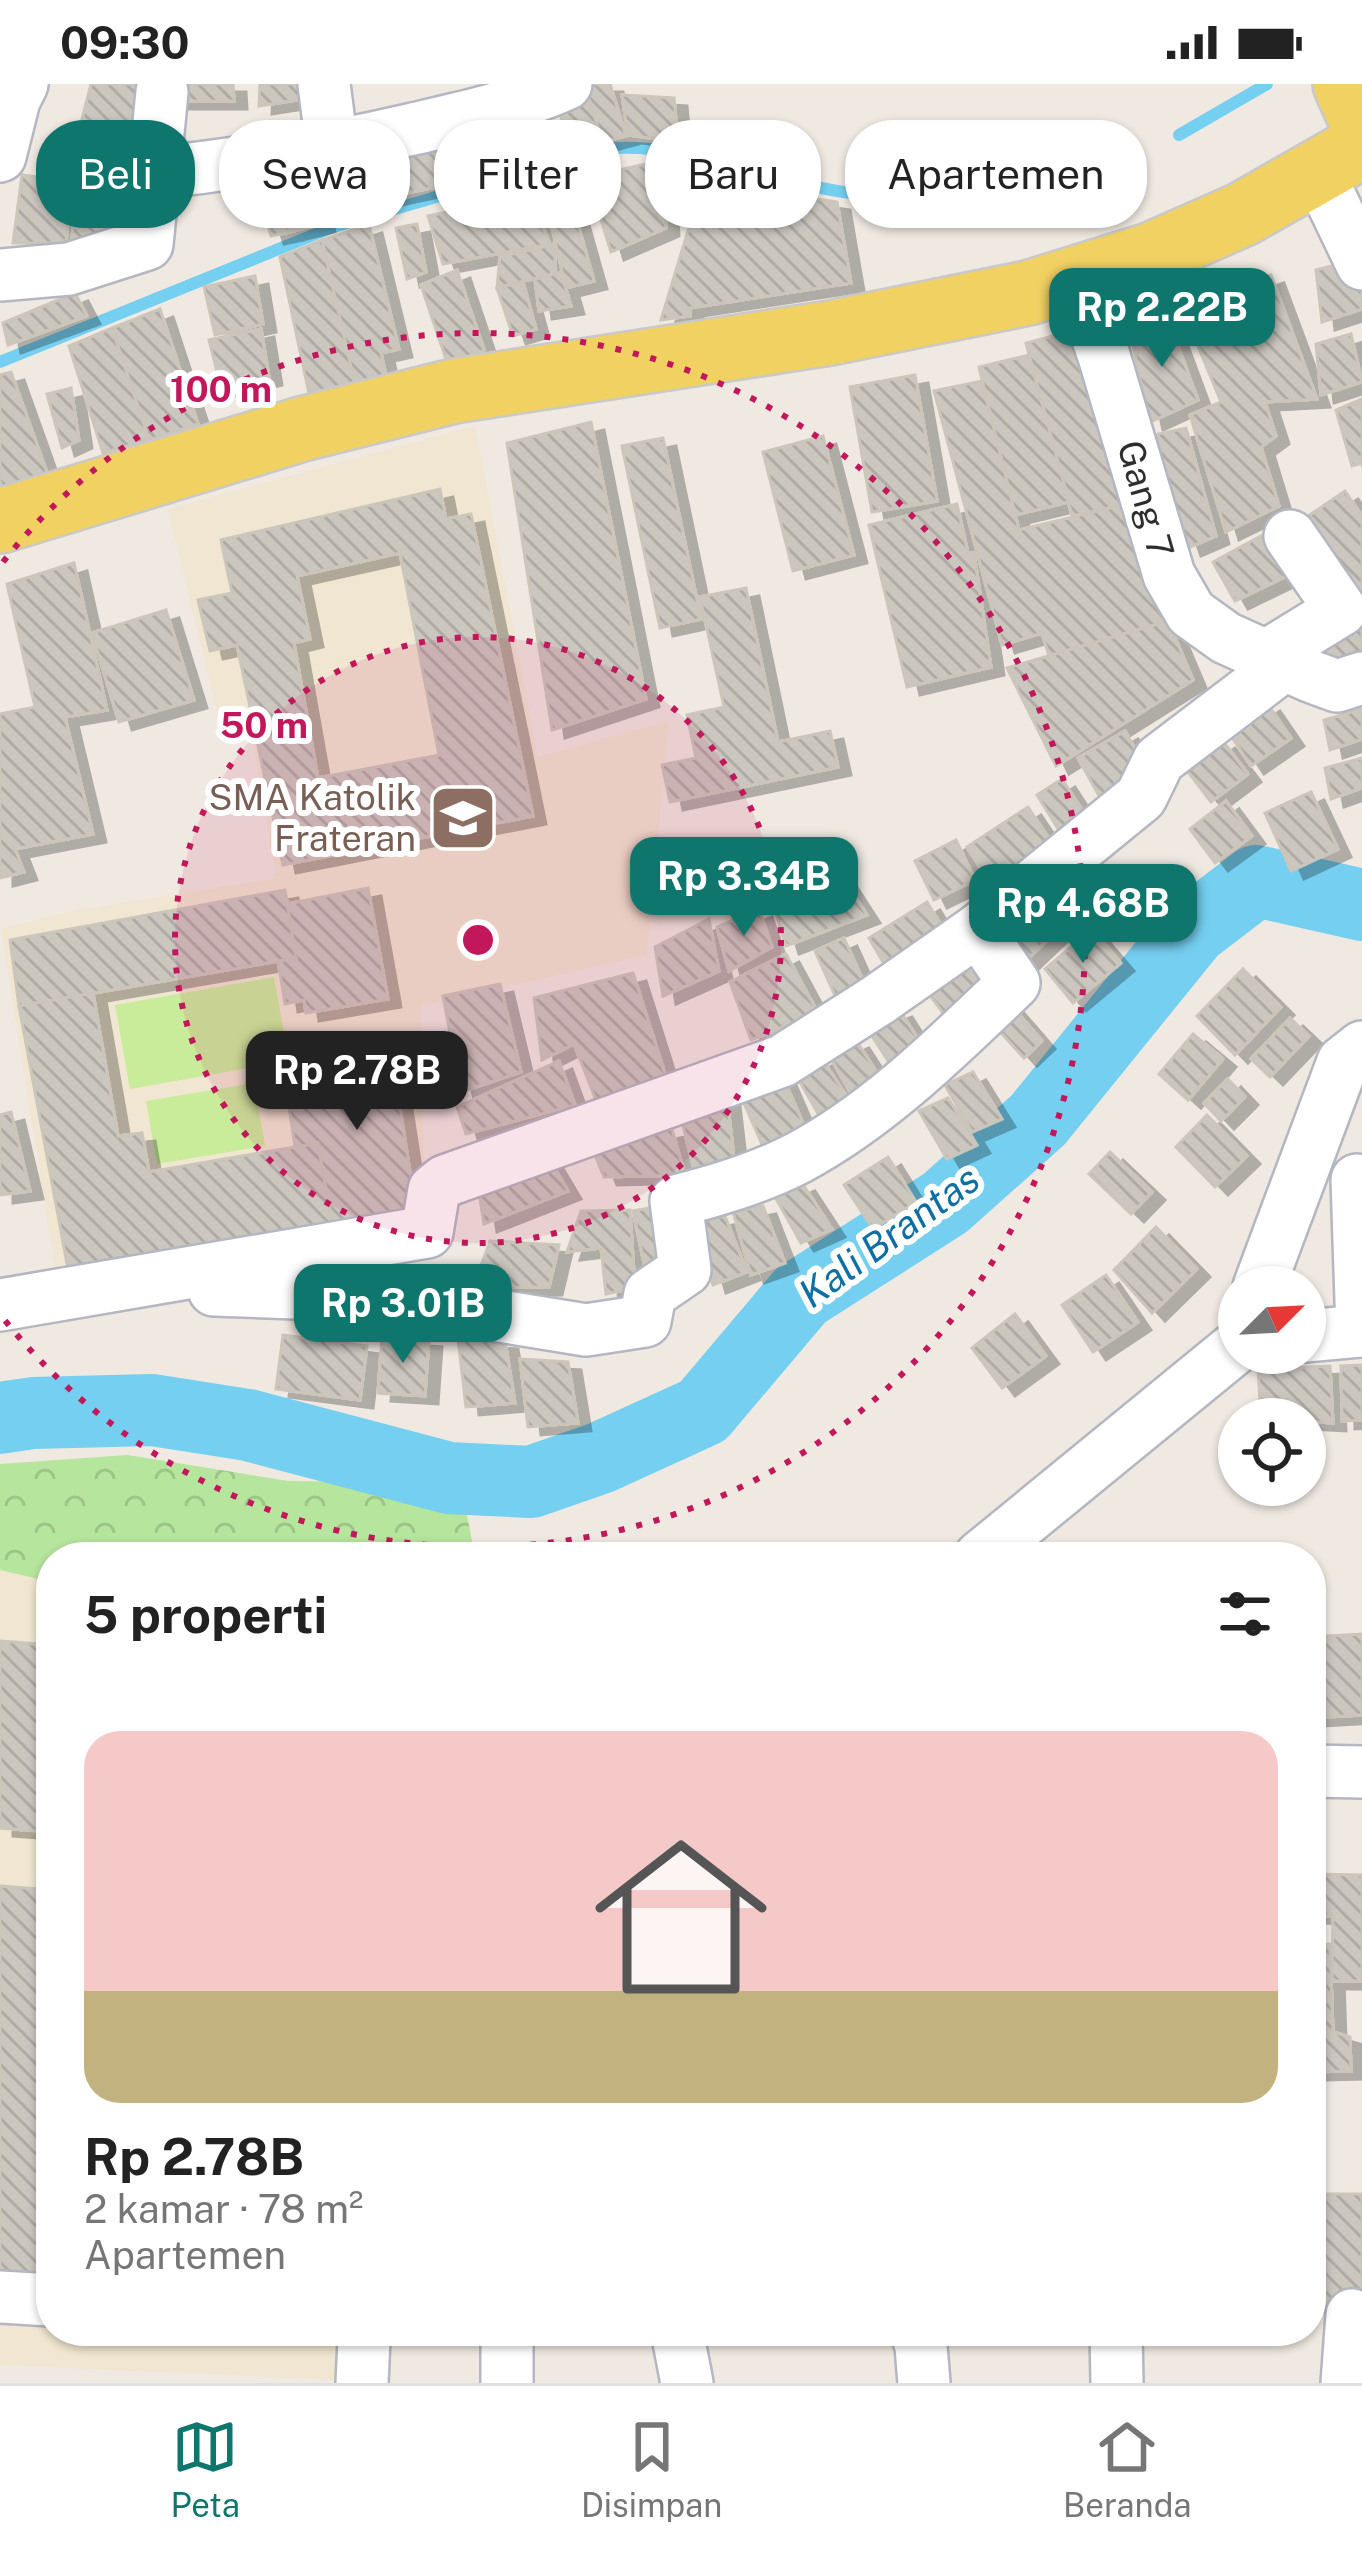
<!DOCTYPE html>
<html lang="id">
<head>
<meta charset="utf-8">
<style>
  body { margin:0; font-family:"Public Sans",sans-serif; background:#f6f6f6; color:#222; height:100vh; display:flex; flex-direction:column; font-size:45px; white-space:nowrap }
  * { box-sizing:border-box; margin:0 }
  p { font-size:39px; color:#767676 }
  .icon { flex:none; width:66px; height:66px; fill:none; stroke:currentColor; stroke-width:2; stroke-linecap:round; stroke-linejoin:round }
  .map { position:relative; flex:1; overflow:hidden }
  .details { position:absolute; left:36px; top:1458px; width:1290px; height:804px; display:flex; flex-direction:column; background:#fff; border-radius:48px; box-shadow:0 3px 9px #0004 }
  .details>* { flex:none }
  .hud { position:absolute; left:36px; top:36px; width:1290px; height:108px; display:flex; gap:24px }
  .needle { width:78px; rotate:66deg }
  .tools { position:absolute; left:1218px; top:1182px; display:grid; gap:24px }
  .tools a { display:grid; place-items:center; width:108px; height:108px; border-radius:50%; background:#fff; box-shadow:0 3px 9px #0004; font-size:60px }
  .price { position:absolute; translate:-50% -102px; padding:0 27px; border-radius:24px; background:#0f766e; color:#fff; font-size:39px; line-height:78px; filter:drop-shadow(0 3px 6px #0008) }
  .price::after { content:''; position:absolute; left:50%; top:72px; width:36px; height:27px; margin-left:-18px; background:inherit; clip-path:polygon(0 0,100% 0,50% 100%) }
  .price.selected { background:#222; color:#fff }
  ul { padding:0; list-style:none }
  li { display:grid; align-content:center; gap:24px; height:636px; padding:0 48px }
  li+li { border-top:3px solid #e0e0e0 }
  li span { display:grid; place-items:center; height:372px; border-radius:36px; color:#555 }
  li>.icon { margin-inline-start:auto }
  span .icon { width:216px; height:216px; fill:#fffc; stroke-width:1 }
  li b { font-size:51px }
  h2 { display:flex; justify-content:space-between; align-items:center; height:144px; padding:0 48px; font-size:51px }
  .tag { padding:0 42px; border-radius:48px; background:#fff; box-shadow:0 3px 9px #0004; font-size:42px; line-height:108px }
  .tag.selected { background:#0f766e; color:#fff }
  .status { display:flex; justify-content:space-between; align-items:center; height:84px; padding:0 60px; background:#fff; direction:ltr }
  .status svg { height:33px; fill:currentColor }
  .menu { display:flex; justify-content:space-around; align-items:center; height:168px; border-top:3px solid #e0e0e0; background:#fff; font-size:33px; color:#767676 }
  .menu a { display:grid; justify-items:center; gap:6px }
  .menu .selected { color:#0f766e }
  .map>svg:first-child { display:block }
  .education { fill:#f0e6d1 }
  .forest { fill:url(#forest-crowns) }
  .pitch { fill:#c9ec9a }
  .lines { fill:none; stroke-linecap:round; stroke-linejoin:round }
  .stream { stroke:#75cff0; stroke-width:12 }
  .river { stroke:#75cff0; stroke-width:72 }
  .building { fill:url(#building-back-hatch); stroke:#cbc5ba; stroke-width:3; fill-rule:evenodd; filter:url(#shadow) }
  .minor-casing { stroke:#b4b7c1; stroke-width:56 }
  .major-casing { stroke:#c9c9c9; stroke-width:68 }
  .minor { stroke:#fff; stroke-width:51 }
  .major { stroke:#f2d163; stroke-width:63 }
  .ring { fill:none; stroke:#c2185b; stroke-width:6; stroke-dasharray:6 12 }
  .labels { text-anchor:middle; stroke-width:12; stroke-linejoin:round; paint-order:stroke }
  .street-label { font-size:36px; fill:#2e2e2e; stroke:#fff }
  .education-label { font-size:36px; fill:#785e54; stroke:#fff; text-anchor:end }
  .water-label { font-size:39px; font-style:italic; fill:#0d6fa3; stroke:#fff }
  .centre { fill:#c2185b; stroke:#fff; stroke-width:6 }
  .ring-label { font-size:36px; text-anchor:middle; font-weight:bold; fill:#c2185b; stroke:#fff; stroke-width:12; stroke-linejoin:round; paint-order:stroke }
</style>
</head>
<body>
<div class="status"><b>09:30</b><svg viewBox="0 0 49 12"><path d="M0 12V9h3v3zM5 12V6h3v6zM10 12V3h3v9zM15 12V0h3v12zM26 1h20v11H26zM47 4h2v5h-2z"/></svg></div>
<div class="map">
<svg width="1362" height="2299" viewBox="0 0 1362 2299">
  <defs>
    <pattern id="forest-crowns" width="20" height="18" patternUnits="userSpaceOnUse" patternTransform="scale(3)"><rect width="20" height="18" fill="#b6e59e"/><path d="M2 6a3 3 0 1 1 6 0M12 15a3 3 0 1 1 6 0" fill="none" stroke="#9dc588"/></pattern>
    <pattern id="building-back-hatch" width="6" height="6" patternUnits="userSpaceOnUse" patternTransform="scale(3)"><rect width="6" height="6" fill="#cbc7bf"/><path d="M-1 5l2 2M0 0l6 6M5-1l2 2" fill="none" stroke="#afaba4"/></pattern>
    <filter id="shadow"><feDropShadow dx="13" dy="8" stdDeviation="0" flood-color="#0004"/></filter>
  </defs>
  <rect width="100%" height="100%" fill="#efe9e1"/>
  <g class="education">
    <polygon points="475,342 538,673 669,637 647,871 421,922 425,1140 58,1203 1,845 72,827 276,794 250,640 221,644 168,425"/>
    <polygon points="0,1486 51,1498 51,2247 391,2247 391,2298 0,2281"/>
  </g>
  <polygon class="forest" points="128,1371 288,1397 369,1398 465,1420 475,1473 51,1473 51,1498 0,1486 0,1380"/>
  <g class="pitch">
    <polygon points="274,893 289,977 130,1005 115,921"/>
    <polygon points="254,999 265,1062 157,1080 146,1017"/>
  </g>
  <g class="lines">
    <g class="stream">
      <polyline points="1179,51 1267,0"/>
      <path d="M 0,278 L 333,143 L 601,65 C 682,56 758,94 837,107 C 894,117 955,117 1012,110"/>
    </g>
    <polyline class="river" points="0,1334 33,1329 152,1326 248,1341 449,1394 531,1398 600,1374 703,1327 801,1211 945,1119 1038,1036 1192,846 1256,797 1362,821"/>
  </g>
  <g class="building">
    <polygon points="91,0 160,0 155,47 81,39"/>
    <polygon points="175,0 233,0 234,17 175,17"/>
    <polygon points="260,0 312,0 316,13 259,22"/>
    <polygon points="584,0 601,52 571,62 553,10"/>
    <polygon points="584,0 610,0 626,52 603,58"/>
    <polygon points="622,11 674,14 678,58 628,51"/>
    <polygon points="505,25 519,74 480,84 470,35"/>
    <polygon points="470,35 481,91 441,102 431,43"/>
    <polygon points="81,39 155,47 152,83 78,75"/>
    <polygon points="431,43 441,102 402,110 392,53"/>
    <polygon points="392,53 402,110 378,116 367,58"/>
    <polygon points="367,58 378,116 355,120 341,63"/>
    <polygon points="336,64 351,126 320,134 305,72"/>
    <polygon points="305,72 322,140 290,148 274,79"/>
    <polygon points="78,75 152,83 150,111 76,106"/>
    <polygon points="663,76 666,144 611,168 588,93"/>
    <polygon points="274,79 290,148 271,152 264,129 260,81"/>
    <polygon points="22,91 72,97 66,159 13,159"/>
    <polygon points="703,97 837,118 851,199 690,224 690,232 661,236"/>
    <polygon points="567,101 594,197 566,204 545,113"/>
    <polygon points="76,106 146,111 141,168 69,191"/>
    <polygon points="481,121 491,130 534,123 550,160 443,180 428,132"/>
    <polygon points="417,140 426,188 407,195 396,144"/>
    <polygon points="369,141 399,265 381,269 387,296 355,303 322,156"/>
    <polygon points="322,156 357,309 311,319 280,173"/>
    <polygon points="555,160 555,189 497,204 500,173"/>
    <polygon points="1352,177 1362,208 1362,225 1322,238 1316,186"/>
    <polygon points="457,186 484,266 449,284 421,201"/>
    <polygon points="561,188 571,222 539,227 535,195"/>
    <polygon points="1271,191 1317,315 1265,318 1276,352 1261,363 1279,422 1226,448 1190,331 1221,318 1181,221"/>
    <polygon points="255,192 263,240 215,251 204,203"/>
    <polygon points="523,198 536,245 513,252 497,204"/>
    <polygon points="75,209 87,232 8,261 3,239"/>
    <polygon points="160,225 198,340 149,356 112,244"/>
    <polygon points="1168,235 1198,316 1150,338 1130,249"/>
    <polygon points="112,244 149,356 103,369 69,262"/>
    <polygon points="1083,244 1127,420 1072,432 1026,259"/>
    <polygon points="261,245 269,293 221,304 209,256"/>
    <polygon points="1351,250 1362,298 1321,311 1316,260"/>
    <polygon points="1029,271 1069,418 1015,431 979,283"/>
    <polygon points="11,288 50,397 4,410 0,397 0,291"/>
    <polygon points="915,291 937,417 872,428 850,303"/>
    <polygon points="982,297 1019,446 1127,420 1168,537 1049,572 1042,549 1002,561 934,307"/>
    <polygon points="71,304 79,356 62,364 47,310"/>
    <polygon points="1362,315 1362,379 1352,382 1336,326"/>
    <polygon points="591,338 646,615 552,646 507,359"/>
    <polygon points="1186,344 1216,452 1188,464 1149,352"/>
    <polygon points="823,352 854,471 793,487 763,368"/>
    <polygon points="663,354 701,535 660,544 622,362"/>
    <path d="M 440,405 L 446,435 L 471,430 L 533,732 L 283,781 L 237,561 L 210,567 L 198,516 L 232,509 L 221,456 ZM 400,469 L 439,671 L 318,694 L 294,559 L 310,555 L 297,492 Z"/>
    <polygon points="1345,407 1362,432 1362,509 1356,513 1304,435"/>
    <polygon points="957,420 968,469 974,469 991,583 907,603 869,441"/>
    <polygon points="1268,448 1303,484 1235,517 1213,478"/>
    <polygon points="74,479 107,626 65,633 93,750 15,765 24,788 0,794 0,630 35,623 7,500"/>
    <polygon points="746,504 778,658 830,647 838,683 670,718 662,681 696,674 687,631 724,623 700,513"/>
    <polygon points="166,526 194,616 119,638 92,549"/>
    <polygon points="1353,530 1362,543 1362,575 1342,592 1312,556"/>
    <polygon points="1168,537 1193,596 1056,682 1007,584"/>
    <polygon points="1267,619 1291,654 1251,682 1227,646"/>
    <polygon points="1362,625 1362,655 1330,666 1324,636"/>
    <polygon points="1125,647 1150,692 1103,719 1078,674"/>
    <polygon points="1222,656 1248,690 1211,718 1185,684"/>
    <polygon points="1362,674 1362,704 1331,715 1325,684"/>
    <polygon points="1062,695 1091,740 1065,756 1037,711"/>
    <polygon points="1311,708 1338,765 1291,787 1265,729"/>
    <polygon points="1226,717 1252,752 1215,779 1190,745"/>
    <polygon points="1028,723 1054,762 993,803 967,763"/>
    <polygon points="956,756 975,796 934,816 915,777"/>
    <polygon points="838,786 867,831 786,862 772,816"/>
    <polygon points="368,804 388,915 306,929 304,916 285,920 278,877 296,874 287,820"/>
    <polygon points="285,806 296,874 19,922 10,856"/>
    <polygon points="927,818 947,851 888,887 869,854"/>
    <polygon points="1026,818 1054,850 1020,882 991,849"/>
    <polygon points="759,825 772,863 729,887 717,843"/>
    <polygon points="709,835 719,887 663,912 655,863"/>
    <polygon points="1092,845 1121,879 1073,919 1045,885"/>
    <polygon points="844,854 866,903 837,916 815,867"/>
    <polygon points="786,870 818,929 751,956 730,898"/>
    <polygon points="963,878 989,913 952,941 926,906"/>
    <polygon points="1243,885 1281,923 1235,971 1197,932"/>
    <polygon points="633,889 667,996 598,1021 574,960 542,976 534,914"/>
    <polygon points="500,900 521,988 461,1008 443,912"/>
    <polygon points="93,909 118,1052 142,1049 149,1088 318,1059 332,1139 68,1185 19,922"/>
    <polygon points="1003,912 1042,957 1024,974 984,930"/>
    <polygon points="899,925 927,969 899,994 863,938"/>
    <polygon points="1290,934 1309,952 1270,993 1251,975"/>
    <polygon points="1193,950 1223,975 1188,1016 1159,990"/>
    <polygon points="856,956 886,1003 855,1017 828,969"/>
    <polygon points="390,960 416,1126 332,1139 318,1059 295,1063 289,1023 311,1019 304,976"/>
    <polygon points="821,973 851,1019 820,1033 793,986"/>
    <polygon points="559,977 575,1021 466,1050 457,1023"/>
    <polygon points="973,988 1002,1035 972,1048 945,1001"/>
    <polygon points="783,993 812,1060 770,1079 741,1012"/>
    <polygon points="1228,995 1245,1013 1221,1037 1204,1019"/>
    <polygon points="727,1014 736,1091 698,1101 680,1030"/>
    <polygon points="948,1014 977,1061 947,1075 919,1027"/>
    <polygon points="11,1028 30,1107 0,1111 0,1031"/>
    <polygon points="1207,1031 1247,1072 1215,1103 1176,1063"/>
    <polygon points="672,1045 685,1091 604,1093 591,1061"/>
    <polygon points="545,1068 568,1107 484,1140 478,1103"/>
    <polygon points="1110,1068 1152,1108 1131,1130 1089,1090"/>
    <polygon points="888,1073 916,1118 873,1145 844,1101"/>
    <polygon points="802,1099 832,1145 801,1159 774,1111"/>
    <polygon points="666,1121 678,1183 646,1189 633,1127"/>
    <polygon points="763,1122 785,1179 751,1191 733,1128"/>
    <polygon points="630,1126 635,1204 606,1210 601,1164 567,1168 581,1127"/>
    <polygon points="725,1132 747,1188 713,1201 695,1138"/>
    <polygon points="1156,1143 1197,1185 1152,1229 1114,1186"/>
    <polygon points="490,1157 559,1161 549,1203 473,1204"/>
    <polygon points="1106,1191 1138,1238 1093,1268 1062,1221"/>
    <polygon points="1015,1230 1046,1272 1002,1304 972,1264"/>
    <polygon points="283,1251 367,1262 360,1316 276,1305"/>
    <polygon points="382,1252 429,1255 425,1312 378,1309"/>
    <polygon points="458,1255 505,1257 515,1319 466,1323"/>
    <polygon points="520,1275 568,1278 578,1339 528,1343"/>
    <polygon points="1362,1281 1362,1336 1342,1337 1341,1282"/>
    <polygon points="1330,1282 1333,1339 1261,1335 1258,1285"/>
    <polygon points="1362,1550 1362,1631 1311,1634 1311,1553"/>
    <polygon points="0,1557 51,1561 51,1748 0,1744"/>
    <polygon points="1311,1790 1362,1791 1362,1897 1332,1897 1333,1832 1311,1831"/>
    <polygon points="0,1802 51,1806 48,2097 51,2097 51,2196 0,2192"/>
    <polygon points="1330,1860 1333,1948 1350,1953 1351,1987 1311,1988 1311,1861"/>
    <rect x="1311" y="2110" width="51" height="110"/>
  </g>
  <g class="lines">
    <g class="minor-casing">
      <g id="minor">
        <polyline points="324,0 332,62"/>
        <polyline points="0,72 14,16 22,0"/>
        <polyline points="1318,88 1362,180"/>
        <path d="M 154,89 C 242,80 327,65 413,45 C 465,33 517,22 566,0"/>
        <polyline points="0,191 69,185 147,160 162,8"/>
        <polyline points="1077,195 1104,272 1169,491 1191,529 1226,554 1310,592 1337,602 1362,594"/>
        <polyline points="1266,572 1341,526 1290,452"/>
        <polyline points="1357,1096 1362,1247"/>
        <polyline points="1259,1203 1343,978 1362,963"/>
        <path d="M 214,1206 L 375,1212 L 586,1246 L 645,1237 L 650,1210 L 685,1186 L 676,1117 C 718,1106 759,1094 798,1074 C 879,1031 949,961 1014,899 L 978,846"/>
        <polyline points="0,1221 427,1148 434,1106 445,1097 782,977 878,916 978,846 1141,713 1159,676 1284,581"/>
        <polyline points="1305,1252 1362,1247"/>
        <polyline points="980,1473 1239,1261"/>
        <polyline points="1311,1687 1362,1688"/>
        <polyline points="0,2213 51,2216"/>
        <polyline points="360,2247 364,2255 362,2299"/>
        <polyline points="507,2247 507,2299"/>
        <polyline points="677,2247 687,2299"/>
        <polyline points="916,2247 921,2262 924,2299"/>
        <polyline points="1116,2247 1117,2299"/>
        <polyline points="1347,2299 1352,2231"/>
      </g>
    </g>
    <g class="major-casing">
      <g id="major">
        <polyline points="1345,0 1362,38"/>
        <polyline points="0,437 302,345 454,307 830,249 1028,209 1150,171 1243,130 1362,62"/>
      </g>
    </g>
    <use href="#minor" class="minor"/>
    <use href="#major" class="major"/>
  </g>
  <circle cx="478" cy="856" r="303" fill="#c2185b" fill-opacity=".12"/>
  <g class="ring">
    <circle cx="478" cy="856" r="303"/>
    <path d="M3 478A607 607 0 1 1 3 1234"/>
  </g>
  <defs>
    <g id="school-square" transform="scale(3.45)"><rect x="-9" y="-9" width="18" height="18" rx="4" fill="#8d6e63" stroke="#fff"/><path d="M0-5L7-2L0 1L-7-2ZM-4 1L0 2.5L4 1V4Q0 6-4 4Z" fill="#fff"/></g>
  </defs>
  <g fill-rule="evenodd">
    <use href="#school-square" x="463" y="734"/>
  </g>
  <g class="labels">
    <g class="street-label">
      <text transform="translate(1146 415) rotate(74)" y="13">Gang 7</text>
    </g>
    <g class="education-label">
      <text x="416" y="726">SMA Katolik<tspan x="416" dy="41">Frateran</tspan></text>
    </g>
    <g class="water-label">
      <text transform="translate(889 1152) rotate(-36)" y="14">Kali Brantas</text>
    </g>
  </g>
  <circle cx="478" cy="856" r="18" class="centre"/>
  <g class="ring-label">
    <text x="221" y="318">100 m</text>
    <text x="264" y="654">50 m</text>
  </g>
</svg>
<div class="tools">
<a><svg class="needle" viewBox="-14 -14 28 28"><path d="M0-13l5 13h-10z" fill="#e53935"/><path d="M0 13l5-13h-10z" fill="#767676"/></svg></a>
<a><svg class="icon" aria-label="locate" viewBox="0 0 24 24"><circle cx="12" cy="12" r="6"/><path d="M12 2v4M12 18v4M2 12h4M18 12h4"/></svg></a>
</div>
<b class="price" style="left:1162px;top:286px">Rp 2.22B</b>
<b class="price" style="left:744px;top:855px">Rp 3.34B</b>
<b class="price" style="left:1083px;top:882px">Rp 4.68B</b>
<b class="price selected" style="left:357px;top:1049px">Rp 2.78B</b>
<b class="price" style="left:403px;top:1282px">Rp 3.01B</b>
<div class="hud">
<a class="tag selected">Beli</a>
<a class="tag">Sewa</a>
<a class="tag">Filter</a>
<a class="tag">Baru</a>
<a class="tag">Apartemen</a>
</div>
<section class="details">
<h2>5 properti<svg class="icon" aria-label="filters" viewBox="0 0 24 24"><path d="M4 7h16M4 17h16"/><circle cx="9" cy="7" r="2"/><circle cx="15" cy="17" r="2"/></svg></h2>
<ul>
<li><span style="background:linear-gradient(#f6c9c9 70%,#c2b280 0)"><svg class="icon" aria-label="home" viewBox="0 0 24 24"><path d="M3 11l9-7 9 7M6 9v11h12V9"/></svg></span><div><b>Rp 2.78B</b><p>2 kamar · 78 m²</p><p>Apartemen</p></div></li>
</ul>
</section>
</div>
<nav class="menu">
<a class="selected"><svg class="icon" aria-label="map" viewBox="0 0 24 24"><path d="M3 6l6-2 6 2 6-2v14l-6 2-6-2-6 2zM9 4v14M15 6v14"/></svg>Peta</a>
<a><svg class="icon" aria-label="saved" viewBox="0 0 24 24"><path d="M7 4h10v16l-5-4-5 4z"/></svg>Disimpan</a>
<a><svg class="icon" aria-label="home" viewBox="0 0 24 24"><path d="M3 11l9-7 9 7M6 9v11h12V9"/></svg>Beranda</a>
</nav>
</body>
</html>
